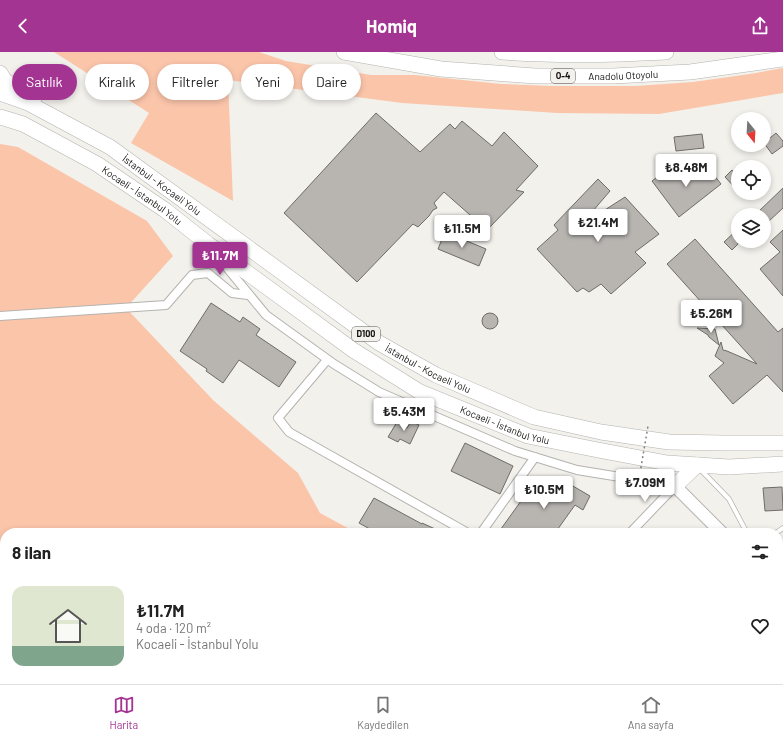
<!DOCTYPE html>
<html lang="tr">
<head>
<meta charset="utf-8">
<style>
  body { margin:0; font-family:Barlow,sans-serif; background:#f2f2f2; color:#222; height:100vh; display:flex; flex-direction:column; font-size:15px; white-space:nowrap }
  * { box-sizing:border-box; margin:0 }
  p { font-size:13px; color:#767676 }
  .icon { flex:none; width:22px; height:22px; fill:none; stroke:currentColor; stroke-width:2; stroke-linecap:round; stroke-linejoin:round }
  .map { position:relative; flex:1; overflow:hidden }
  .panel { position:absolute; left:0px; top:476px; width:783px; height:156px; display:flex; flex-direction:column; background:#fff; border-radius:16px 16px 0 0; box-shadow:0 2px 6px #0003 }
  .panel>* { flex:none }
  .banner { position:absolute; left:12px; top:12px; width:400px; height:36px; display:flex; gap:8px }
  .needle { width:26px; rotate:162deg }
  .fabs { position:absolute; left:731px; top:60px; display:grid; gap:8px }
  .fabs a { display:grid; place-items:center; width:40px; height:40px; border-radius:50%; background:#fff; box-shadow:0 2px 6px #0003; font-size:20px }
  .price { position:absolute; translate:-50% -34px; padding:0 9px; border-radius:4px; background:#fff; color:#222; font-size:13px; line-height:26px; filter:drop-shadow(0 1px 2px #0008) }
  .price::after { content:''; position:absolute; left:50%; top:24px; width:12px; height:9px; margin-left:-6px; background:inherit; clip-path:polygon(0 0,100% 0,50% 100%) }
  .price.active { background:#a43492; color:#fff }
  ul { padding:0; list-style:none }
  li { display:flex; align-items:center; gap:12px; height:100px; padding:0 12px }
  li+li { border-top:1px solid #e0e0e0 }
  li span { display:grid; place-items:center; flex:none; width:112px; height:80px; border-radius:12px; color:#555 }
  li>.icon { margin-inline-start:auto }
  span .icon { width:48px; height:48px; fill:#fffc; stroke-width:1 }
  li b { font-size:17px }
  h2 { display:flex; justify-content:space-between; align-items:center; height:48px; padding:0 12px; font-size:17px }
  .tag { padding:0 14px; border-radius:18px; background:#fff; box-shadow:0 2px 6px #0003; font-size:14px; line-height:36px }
  .tag.active { background:#a43492; color:#fff }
  header { display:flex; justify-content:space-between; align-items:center; height:52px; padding:0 12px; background:#a43492; color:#fff; font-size:18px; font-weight:700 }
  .menu { display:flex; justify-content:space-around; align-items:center; height:56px; border-top:1px solid #e0e0e0; background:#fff; font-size:11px; color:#767676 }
  .menu a { display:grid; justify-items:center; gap:2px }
  .menu .active { color:#a43492 }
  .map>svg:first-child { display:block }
  .green { fill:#fbc5aa }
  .building { fill:#b8b5b1; stroke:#6f6c68 }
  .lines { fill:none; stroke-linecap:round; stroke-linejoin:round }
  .lane-casing { stroke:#b4b3af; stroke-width:5.5 }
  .street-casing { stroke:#b4b3af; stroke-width:10 }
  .secondary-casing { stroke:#b4b3af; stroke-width:14 }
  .highway-casing { stroke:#b4b3af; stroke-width:16 }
  .lane { stroke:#fff; stroke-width:4 }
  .street { stroke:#fff; stroke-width:8 }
  .secondary { stroke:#fff; stroke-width:12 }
  .highway { stroke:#fff; stroke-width:15 }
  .path-bridge { stroke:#81807d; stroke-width:1.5; stroke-dasharray:2 3; stroke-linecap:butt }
  .labels { text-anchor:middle; stroke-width:3; stroke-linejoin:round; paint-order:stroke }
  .shield { fill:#f2f1ec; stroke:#575653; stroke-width:1 }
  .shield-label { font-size:9px; font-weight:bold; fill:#141312 }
  .street-label { font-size:10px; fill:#141312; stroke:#f2f1ec }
</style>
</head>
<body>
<header><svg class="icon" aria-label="back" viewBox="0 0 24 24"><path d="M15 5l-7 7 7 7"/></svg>Homiq<svg class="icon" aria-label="share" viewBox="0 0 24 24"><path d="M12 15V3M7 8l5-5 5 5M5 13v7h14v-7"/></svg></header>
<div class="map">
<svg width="783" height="632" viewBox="0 0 783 632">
  <rect width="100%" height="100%" fill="#f2f1ec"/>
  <g class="green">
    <polygon points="54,0 259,0 286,9 371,23 415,23 501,32 551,34 636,34 693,30 750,22 783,16 783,41 659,62 557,61 402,51 228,28 233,149 131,91 149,61"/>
    <polygon points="0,92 18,95 147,169 173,204 126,256 213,348 298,421 320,461 357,481 5,481 5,627 441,627 438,632 0,632"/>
  </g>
  <g class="building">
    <polygon points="376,61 420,100 450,72 455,77 462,69 492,94 504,80 538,114 516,138 524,140 487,178 444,140 434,151 437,156 433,158 429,164 418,175 413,172 357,230 284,161"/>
    <polygon points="776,81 783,89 783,94 772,102 764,91"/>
    <polygon points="702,82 704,96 676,99 674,85"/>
    <polygon points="690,113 696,121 706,113 721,132 679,165 652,129 667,117 674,126"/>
    <polygon points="732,118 738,125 738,139 725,125"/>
    <polygon points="598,127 610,139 580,174 625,145 659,182 635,200 646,211 611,242 601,232 589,240 583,236 577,240 537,197 558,178 554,173"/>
    <polygon points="783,136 783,156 768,170 764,166 764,163 761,163 758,160"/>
    <polygon points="738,177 738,192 732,198 724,190"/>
    <polygon points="783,178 783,244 760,217 780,200 770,190"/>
    <polygon points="445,180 486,197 479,214 438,197"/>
    <polygon points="695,187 778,280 783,276 783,340 767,323 733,352 709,324 724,311 715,304 721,290 723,298 727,299 757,312 667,212"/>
    <polygon points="211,251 240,270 243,265 260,277 256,283 296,310 279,335 239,308 223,331 206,319 207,317 180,299"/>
    <circle cx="490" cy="269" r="8"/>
    <polygon points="697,276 715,277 719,293 709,285 708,283"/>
    <polygon points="411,369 419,373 410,392 400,387 398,390 388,385 397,370 407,376"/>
    <polygon points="465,391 513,414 500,442 451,419"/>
    <polygon points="566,430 590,444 583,458 575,453 555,481 498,481 534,431 556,447"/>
    <polygon points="782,435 783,458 765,459 763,436"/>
    <polygon points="374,446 422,472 422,471 444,481 377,481 359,471"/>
  </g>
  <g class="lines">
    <g class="lane-casing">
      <g id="lane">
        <polyline points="701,418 729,447 747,481"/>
        <polyline points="776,481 783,476"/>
      </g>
    </g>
    <g class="street-casing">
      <g id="street">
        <polyline points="219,206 266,263 334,312 379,340 515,399 577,418 675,434"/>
        <polyline points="0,264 166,253 192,223 208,221 232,241 248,243"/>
        <polyline points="327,308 278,366 289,380 468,481"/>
        <polyline points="481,481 535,405"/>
        <polyline points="630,481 675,434"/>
        <polyline points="693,627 696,632"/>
        <polyline points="742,627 745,632"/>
        <polyline points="460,632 464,627"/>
      </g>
    </g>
    <g class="secondary-casing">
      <g id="secondary">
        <polyline points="675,434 722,481"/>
        <polyline points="778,539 783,544"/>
      </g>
    </g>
    <g class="highway-casing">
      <g id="highway">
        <path id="s1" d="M 344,0 L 441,17 L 535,24 L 613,24 L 690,20 L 783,7"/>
        <path d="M 502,0 C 557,4 611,3 666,0"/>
        <polyline points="0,21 5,29 34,46"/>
        <path id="s2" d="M 0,41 L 28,51 L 110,95 L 379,291 L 436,323 L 534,365 L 601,380 L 669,390 L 724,391 L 783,391"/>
        <path id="s3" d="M 0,65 L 23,72 L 97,112 L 165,158 L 208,192 L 353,298 L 420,340 L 528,384 L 598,398 L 667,411 L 729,415 L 783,412"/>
        <polyline points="675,434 697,413"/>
      </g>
    </g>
    <use href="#lane" class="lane"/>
    <use href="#street" class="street"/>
    <use href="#secondary" class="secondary"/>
    <use href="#highway" class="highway"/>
    <polyline class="path-bridge" points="640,421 648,374"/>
  </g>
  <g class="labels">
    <g class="shield">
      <rect x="551" y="17" width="24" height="14" rx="3"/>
      <rect x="352" y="275" width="28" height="14" rx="3"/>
    </g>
    <g class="shield-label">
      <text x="563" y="27">O-4</text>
      <text x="366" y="285">D100</text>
    </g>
    <g class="street-label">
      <text dy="4" stroke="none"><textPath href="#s1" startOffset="281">Anadolu Otoyolu</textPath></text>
      <text dy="4" stroke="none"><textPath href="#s2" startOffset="187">İstanbul - Kocaeli Yolu</textPath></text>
      <text dy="4" stroke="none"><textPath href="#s3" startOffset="163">Kocaeli - İstanbul Yolu</textPath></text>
      <text dy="4" stroke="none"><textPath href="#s2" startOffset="511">İstanbul - Kocaeli Yolu</textPath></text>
      <text dy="4" stroke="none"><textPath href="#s3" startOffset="595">Kocaeli - İstanbul Yolu</textPath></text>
    </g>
  </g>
</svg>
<div class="fabs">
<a><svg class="needle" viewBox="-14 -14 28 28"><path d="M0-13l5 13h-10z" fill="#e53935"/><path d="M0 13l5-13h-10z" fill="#767676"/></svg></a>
<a><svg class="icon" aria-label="locate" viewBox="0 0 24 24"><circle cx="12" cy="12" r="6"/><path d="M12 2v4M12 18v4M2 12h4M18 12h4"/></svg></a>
<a><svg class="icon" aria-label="layers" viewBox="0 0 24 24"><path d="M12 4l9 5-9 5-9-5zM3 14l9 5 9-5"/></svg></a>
</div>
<b class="price" style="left:686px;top:136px">₺8.48M</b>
<b class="price" style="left:598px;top:191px">₺21.4M</b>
<b class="price" style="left:462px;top:197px">₺11.5M</b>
<b class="price active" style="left:220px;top:224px">₺11.7M</b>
<b class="price" style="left:711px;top:282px">₺5.26M</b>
<b class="price" style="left:404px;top:380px">₺5.43M</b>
<b class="price" style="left:645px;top:451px">₺7.09M</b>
<b class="price" style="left:544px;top:458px">₺10.5M</b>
<div class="banner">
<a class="tag active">Satılık</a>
<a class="tag">Kiralık</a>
<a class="tag">Filtreler</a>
<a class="tag">Yeni</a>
<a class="tag">Daire</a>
</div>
<section class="panel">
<h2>8 ilan<svg class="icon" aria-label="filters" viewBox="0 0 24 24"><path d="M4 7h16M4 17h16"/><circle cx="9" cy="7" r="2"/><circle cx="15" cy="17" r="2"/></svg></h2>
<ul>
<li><span style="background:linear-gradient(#dfe7d0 75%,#7fa58c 0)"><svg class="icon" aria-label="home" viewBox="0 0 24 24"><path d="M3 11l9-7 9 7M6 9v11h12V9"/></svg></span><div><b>₺11.7M</b><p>4 oda · 120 m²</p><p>Kocaeli - İstanbul Yolu</p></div><svg class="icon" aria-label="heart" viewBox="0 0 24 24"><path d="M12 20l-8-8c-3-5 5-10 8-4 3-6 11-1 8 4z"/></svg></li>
</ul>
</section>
</div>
<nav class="menu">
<a class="active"><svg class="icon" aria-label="map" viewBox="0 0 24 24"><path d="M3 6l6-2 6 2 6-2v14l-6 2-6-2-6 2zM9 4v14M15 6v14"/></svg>Harita</a>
<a><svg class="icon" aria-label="saved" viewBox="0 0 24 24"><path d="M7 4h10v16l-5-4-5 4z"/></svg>Kaydedilen</a>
<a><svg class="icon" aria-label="home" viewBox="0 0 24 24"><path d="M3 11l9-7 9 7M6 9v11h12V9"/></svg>Ana sayfa</a>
</nav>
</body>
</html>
